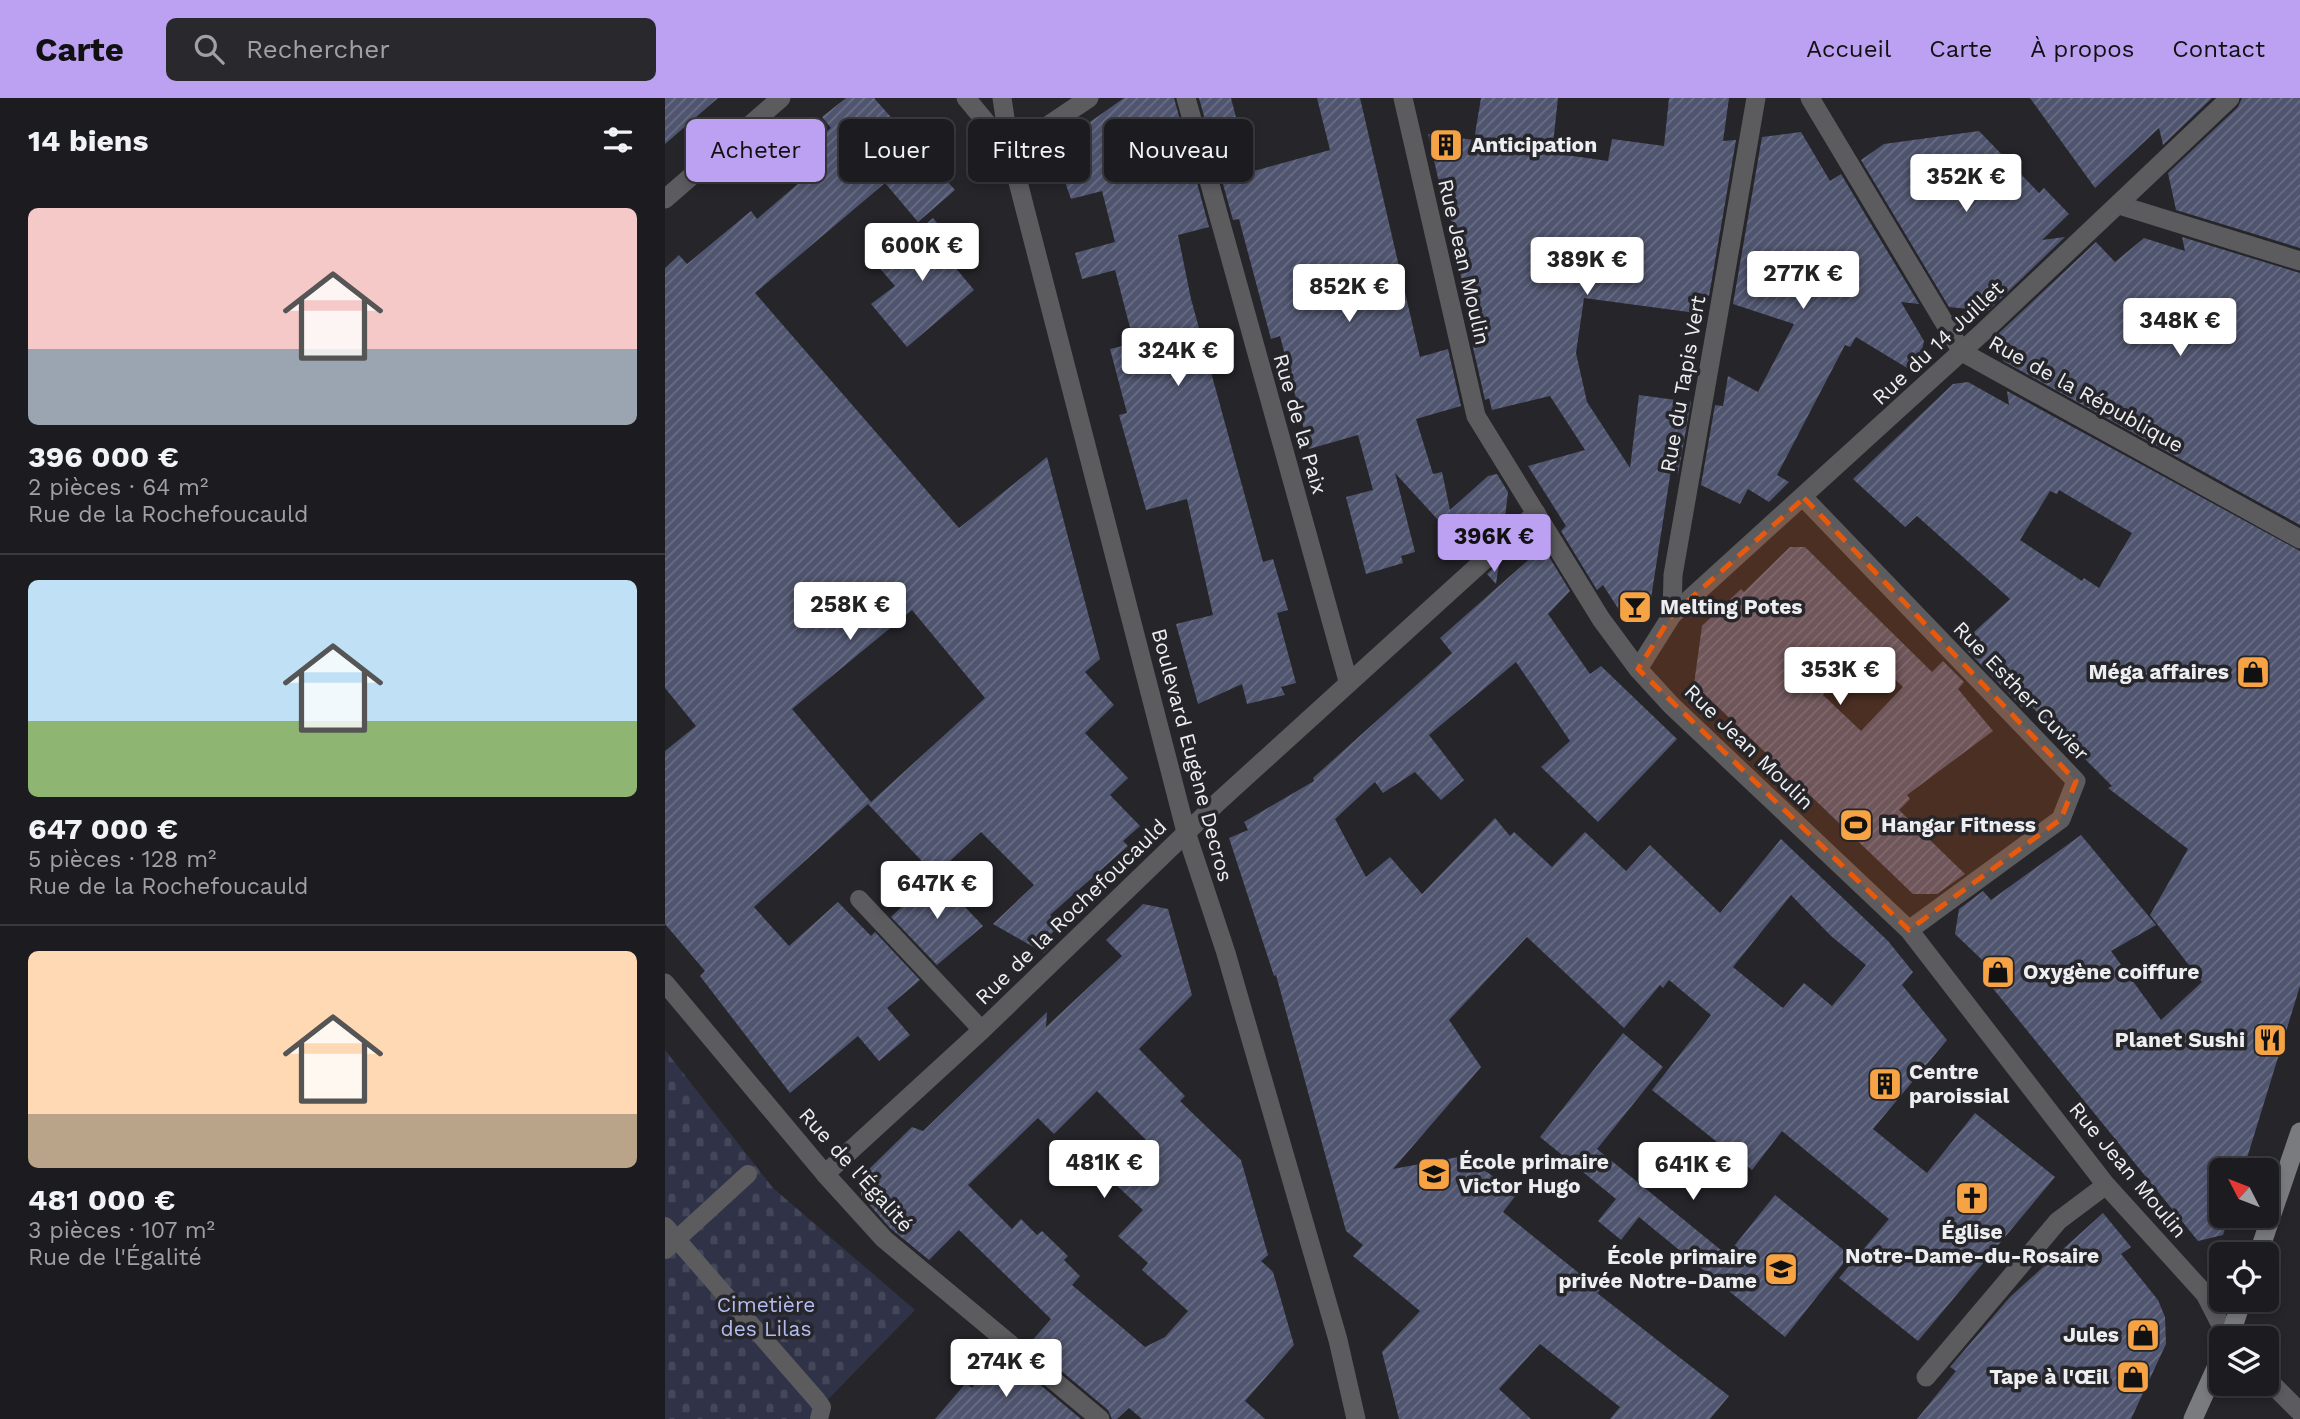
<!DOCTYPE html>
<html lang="fr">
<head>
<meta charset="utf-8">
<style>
  body { margin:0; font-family:"Work Sans",sans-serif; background:#29292d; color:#f1f3f6; height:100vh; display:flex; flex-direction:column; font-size:26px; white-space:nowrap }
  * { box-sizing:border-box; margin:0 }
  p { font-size:23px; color:#a0a1a5 }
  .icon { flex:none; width:38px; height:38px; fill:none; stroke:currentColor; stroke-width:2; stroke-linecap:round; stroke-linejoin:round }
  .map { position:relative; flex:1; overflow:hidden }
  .drawer { display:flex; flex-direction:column; background:#1c1c20; width:665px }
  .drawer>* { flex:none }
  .hud { position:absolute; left:21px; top:21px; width:665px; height:63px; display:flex; gap:14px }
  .needle { width:46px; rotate:312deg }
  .controls { position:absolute; left:1544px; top:1060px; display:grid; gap:14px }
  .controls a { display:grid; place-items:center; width:70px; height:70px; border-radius:10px; background:#1c1c20; box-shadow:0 4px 10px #0003,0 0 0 2px #3a3a3e; font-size:35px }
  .price { position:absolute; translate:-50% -60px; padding:0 16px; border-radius:7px; background:#fff; color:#222; font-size:23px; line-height:46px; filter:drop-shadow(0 2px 4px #0008) }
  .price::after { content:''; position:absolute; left:50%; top:42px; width:21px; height:16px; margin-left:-10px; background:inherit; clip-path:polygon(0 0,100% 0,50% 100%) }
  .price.active { background:#bca0f2; color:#111 }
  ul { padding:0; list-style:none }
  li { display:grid; align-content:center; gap:14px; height:371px; padding:0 28px }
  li+li { border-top:2px solid #3a3a3e }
  li span { display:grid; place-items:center; height:217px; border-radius:10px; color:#555 }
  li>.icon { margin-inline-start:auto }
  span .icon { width:126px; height:126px; fill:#fffc; stroke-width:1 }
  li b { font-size:30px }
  h2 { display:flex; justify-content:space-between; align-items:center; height:84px; padding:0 28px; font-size:30px }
  .tag { padding:0 24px; border-radius:10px; background:#1c1c20; box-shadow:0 4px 10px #0003,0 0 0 2px #3a3a3e; font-size:24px; line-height:63px }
  .tag.active { background:#bca0f2; color:#111 }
  header { display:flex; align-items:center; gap:42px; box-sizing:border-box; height:98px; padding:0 35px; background:#bca0f2; color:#111 }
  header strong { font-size:33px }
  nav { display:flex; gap:38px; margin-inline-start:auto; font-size:24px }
  .search { width:490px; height:63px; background:#29292d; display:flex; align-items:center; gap:18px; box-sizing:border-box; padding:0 24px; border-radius:10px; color:#a0a1a5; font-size:26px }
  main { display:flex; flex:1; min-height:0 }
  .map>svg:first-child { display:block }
  .cemetery { fill:url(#cemetery-stones) }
  .building { fill:url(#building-hatch); fill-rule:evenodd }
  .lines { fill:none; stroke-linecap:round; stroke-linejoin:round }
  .service { stroke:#5c5c5f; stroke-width:18 }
  .minor { stroke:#5c5c5f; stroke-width:19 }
  .tertiary { stroke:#5c5c5f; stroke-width:19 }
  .secondary { stroke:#7a7b7f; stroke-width:19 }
  .marked { fill:#e8590c; fill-opacity:0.2; stroke:#e8590c; stroke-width:5; stroke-dasharray:14 9; stroke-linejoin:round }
  .labels { text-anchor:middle; stroke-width:7; stroke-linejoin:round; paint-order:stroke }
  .poi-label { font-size:21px; font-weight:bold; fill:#edeef1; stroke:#25252a; text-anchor:start }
  .street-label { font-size:21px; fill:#edeef1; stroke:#25252a }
  .park-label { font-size:21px; fill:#b3bcf0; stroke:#25252a }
</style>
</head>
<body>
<header>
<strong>Carte</strong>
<div class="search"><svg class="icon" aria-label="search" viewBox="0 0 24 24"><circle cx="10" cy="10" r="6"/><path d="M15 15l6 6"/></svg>Rechercher</div>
<nav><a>Accueil</a><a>Carte</a><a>À propos</a><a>Contact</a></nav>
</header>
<main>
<section class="drawer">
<h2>14 biens<svg class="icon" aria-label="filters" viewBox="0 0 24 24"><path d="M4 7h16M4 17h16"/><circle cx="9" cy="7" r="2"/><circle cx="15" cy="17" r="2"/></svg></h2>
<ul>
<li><span style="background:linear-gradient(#f6c9c9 65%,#9aa5b1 0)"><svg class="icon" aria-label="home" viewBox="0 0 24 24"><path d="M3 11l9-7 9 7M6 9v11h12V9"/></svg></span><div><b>396 000 €</b><p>2 pièces · 64 m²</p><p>Rue de la Rochefoucauld</p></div></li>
<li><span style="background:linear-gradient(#bfe0f5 65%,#8fb573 0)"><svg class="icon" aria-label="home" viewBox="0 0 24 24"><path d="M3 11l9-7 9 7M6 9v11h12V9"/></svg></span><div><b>647 000 €</b><p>5 pièces · 128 m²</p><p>Rue de la Rochefoucauld</p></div></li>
<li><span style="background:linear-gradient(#ffd9b3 75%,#b9a48a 0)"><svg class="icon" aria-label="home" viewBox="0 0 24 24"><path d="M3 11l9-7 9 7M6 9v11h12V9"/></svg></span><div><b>481 000 €</b><p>3 pièces · 107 m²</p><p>Rue de l'Égalité</p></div></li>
</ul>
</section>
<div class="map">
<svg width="1635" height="1321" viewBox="0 0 1635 1321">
  <defs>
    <pattern id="cemetery-stones" width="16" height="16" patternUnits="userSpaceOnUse" patternTransform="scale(1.75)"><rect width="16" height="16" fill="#303348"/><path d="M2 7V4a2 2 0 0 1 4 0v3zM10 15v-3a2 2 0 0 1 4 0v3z" fill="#44475a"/></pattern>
    <pattern id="building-hatch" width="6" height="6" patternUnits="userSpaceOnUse" patternTransform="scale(1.75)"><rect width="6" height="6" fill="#50556f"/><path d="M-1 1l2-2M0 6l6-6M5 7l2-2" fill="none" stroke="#6a6e84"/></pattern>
  </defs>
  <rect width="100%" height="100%" fill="#25252a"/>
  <polygon class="cemetery" points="0,952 108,1090 250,1212 144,1321 0,1321"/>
  <g class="building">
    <polygon points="0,0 53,0 0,46"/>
    <path d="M 181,0 L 209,0 L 290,92 L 253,124 L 220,85 L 90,195 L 294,430 L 382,359 L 435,561 L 420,574 L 449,607 L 420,635 L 463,680 L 445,697 L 475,728 L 458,743 L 463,748 L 385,817 L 395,827 L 384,838 L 383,851 L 379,855 L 328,826 L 369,787 L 316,734 L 270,777 L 203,706 L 89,809 L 124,848 L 173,804 L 206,838 L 210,834 L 255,882 L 222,910 L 245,937 L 214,963 L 193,938 L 125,995 L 35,878 L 40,873 L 0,826 L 0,653 L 31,628 L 0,590 L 0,170 L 14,157 L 22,166 L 86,113 L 92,121 L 142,78 L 135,70 L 153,55 L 146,46 L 166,30 L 157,19 ZM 247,512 L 320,600 L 206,704 L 127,611 Z"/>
    <polygon points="459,0 509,0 544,129 513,137 526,201 598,464 608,461 623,512 612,515 631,585 616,589 620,597 582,606 577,586 533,606 511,526 548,517 522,401 481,412 454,317 462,315 445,251 469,245 450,172 417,181 410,155 450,144 437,93 406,101 388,50"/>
    <polygon points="534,0 566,0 585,74 665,52 652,0 695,0 755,259 783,251 796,308 751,321 768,376 777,374 785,412 823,378 832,376 843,394 839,428 806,458 730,375 750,454 736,458 738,465 701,476 681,399 708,392 693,337 644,351 615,238 606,241 574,121 568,122"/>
    <polygon points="816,0 893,0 887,55 943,63 947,41 999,48 1004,0 1064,0 1058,43 1071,42 1044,198 1034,195 1031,215 919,200 911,255 922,304 965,370 974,297 1026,304 1013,376 1006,372 984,513 958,518 938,487 932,492 896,433 901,428 863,368 920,352 885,298 827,312 824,300 820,302 807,245 811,244 795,174 803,165 795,135 781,115 763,36 809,42"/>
    <polygon points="1365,0 1547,0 1498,47 1494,30 1430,90"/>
    <polygon points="1577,0 1635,0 1635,150 1511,112 1503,75 1573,9"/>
    <polygon points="1314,33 1374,95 1379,90 1404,116 1377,142 1400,139 1323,213 1284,209 1196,62 1219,46"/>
    <polygon points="1136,34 1165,83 1176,76 1254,206 1236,204 1259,243 1252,276 1191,239 1185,249 1180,247 1112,377 1124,384 1104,404 1083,391 1075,406 1036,387 1050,307 1058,308 1063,278 1093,294 1129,226 1068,206 1097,39"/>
    <polygon points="268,120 300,158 289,168 309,192 242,249 206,206 230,188 212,167"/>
    <polygon points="1517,139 1635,175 1635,427 1338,263 1334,235 1431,144 1450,164 1479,140 1520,153"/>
    <path d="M 1303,284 L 1344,307 L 1342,293 L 1635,453 L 1635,888 L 1578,1073 L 1556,1073 L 1556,1118 L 1564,1118 L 1558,1137 L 1533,1143 L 1326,888 L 1335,879 L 1290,836 L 1294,811 L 1318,793 L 1326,802 L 1416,737 L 1491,827 L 1446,853 L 1496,922 L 1537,884 L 1485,817 L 1523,751 L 1443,690 L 1447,688 L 1411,652 L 1364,606 L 1358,610 L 1296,546 L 1345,501 L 1252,418 L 1240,429 L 1188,381 L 1288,286 ZM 1394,392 L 1467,435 L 1434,490 L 1419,480 L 1417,483 L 1355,442 L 1385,393 L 1392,396 Z"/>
    <path d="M 878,449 L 905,493 L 883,516 L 925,576 L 936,568 L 1012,641 L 933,724 L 876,669 L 905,643 L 851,564 L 764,637 L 799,682 L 776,702 L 750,674 L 718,695 L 710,684 L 670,721 L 701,779 L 725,759 L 757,796 L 830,720 L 845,738 L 849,734 L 887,769 L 920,734 L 961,773 L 985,747 L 1055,815 L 1116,741 L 1223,843 L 1248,874 L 1237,887 L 1282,942 L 1208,1031 L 1262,1075 L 1310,1015 L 1390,1079 L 1253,1243 L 1174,1180 L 1224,1121 L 1117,1033 L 1087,1072 L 987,992 L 1046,917 L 1004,882 L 998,890 L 995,887 L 959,930 L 862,839 L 784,922 L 816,969 L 728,1071 L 799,1058 L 806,1061 L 851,1097 L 838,1114 L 935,1192 L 932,1195 L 1064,1298 L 1045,1321 L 945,1321 L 955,1309 L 875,1246 L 834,1291 L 866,1321 L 734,1321 L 717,1254 L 755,1213 L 688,1158 L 698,1147 L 681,1133 L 611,877 L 609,878 L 564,740 L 583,732 L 579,724 L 649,683 L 648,680 L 787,555 L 775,540 ZM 1126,797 L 1166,838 L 1201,867 L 1167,908 L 1139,885 L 1118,910 L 1068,869 Z"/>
    <path d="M 1125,449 L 1140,449 L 1267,574 L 1278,563 L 1299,584 L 1293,591 L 1328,633 L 1242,697 L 1245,701 L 1234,712 L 1300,776 L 1272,796 L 1248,796 L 1029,586 L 1037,528 L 1076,491 L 1079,494 ZM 1200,553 L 1238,589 L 1196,633 L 1158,597 Z"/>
    <polygon points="834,465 831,486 822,476"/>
    <polygon points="270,777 318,828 272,867 226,819"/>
    <path d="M 478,806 L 503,811 L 527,897 L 474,951 L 520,998 L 515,1003 L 576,1062 L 603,1157 L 596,1163 L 608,1174 L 629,1247 L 580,1303 L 600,1321 L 477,1321 L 464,1310 L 452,1321 L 447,1321 L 443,1312 L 364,1246 L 386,1221 L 294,1132 L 264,1162 L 225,1130 L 196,1097 L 196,1079 L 247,1029 L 258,1033 L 382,914 L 381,929 L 457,858 L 441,842 ZM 432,993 L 485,1046 L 449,1085 L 478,1112 L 453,1138 L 483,1165 L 477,1172 L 523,1213 L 500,1239 L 480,1249 L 407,1187 L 415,1178 L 399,1162 L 403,1158 L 377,1133 L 372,1137 L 356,1121 L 347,1131 L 303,1087 L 373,1020 L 389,1036 Z"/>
    <polygon points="958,935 998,969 932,1051 1062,1157 1110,1097 1185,1157 1120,1239 974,1119 956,1142 933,1123 951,1101 875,1039"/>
    <polygon points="1438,1115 1466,1149 1456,1156 1493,1202 1500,1219 1501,1246 1466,1321 1252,1321 1291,1273 1285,1269 1345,1199"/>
    <polygon points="348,1264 416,1321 270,1321 301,1285 307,1290 326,1267 337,1276"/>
  </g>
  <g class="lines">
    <g class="service">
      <polyline points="194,801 317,932"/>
      <polyline points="0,1128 152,1302 157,1309 154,1321"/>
      <polyline points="0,1152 83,1076"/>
    </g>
    <g class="minor">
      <polyline points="301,0 345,53 424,0"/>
      <polyline points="521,0 683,583"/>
      <polyline points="738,0 811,318 936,521 973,571 1006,607 1244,832 1441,1087 1540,1196 1563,1241"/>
      <polyline points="1145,0 1297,254 1635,441"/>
      <polyline points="0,101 116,0"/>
      <polyline points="1454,107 1635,163"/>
      <polyline points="1139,400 1411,683 1396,721 1244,832"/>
      <polyline points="1007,517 1318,234 1565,0"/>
      <polyline points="973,571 1007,517 1008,477 1091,0"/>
      <polyline points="0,885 160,1076 219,1141 435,1321"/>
      <polyline points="160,1076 317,932 552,705 871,415"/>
      <polyline points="1261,1279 1393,1123 1441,1087"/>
      <polyline points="1601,1280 1635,1314"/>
    </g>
    <polyline class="tertiary" points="337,0 345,53 521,734 561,855 673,1242 691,1321"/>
    <g class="secondary">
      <polyline points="1593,1157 1635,1034"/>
      <polyline points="1564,1241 1577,1202"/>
      <polyline points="1528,1321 1556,1259"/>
    </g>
  </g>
  <path class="marked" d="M 1139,400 L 1411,683 L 1396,721 L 1244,832 L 973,571 L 1007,517 Z"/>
  <defs>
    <g id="building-square" transform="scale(1.75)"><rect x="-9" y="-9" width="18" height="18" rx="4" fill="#f5a345" stroke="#25252a"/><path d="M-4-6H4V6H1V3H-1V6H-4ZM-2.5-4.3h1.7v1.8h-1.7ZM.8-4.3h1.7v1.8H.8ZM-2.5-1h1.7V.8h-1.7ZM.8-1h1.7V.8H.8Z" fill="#111"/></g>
    <g id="bar-square" transform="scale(1.75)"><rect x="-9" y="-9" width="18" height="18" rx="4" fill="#f5a345" stroke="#25252a"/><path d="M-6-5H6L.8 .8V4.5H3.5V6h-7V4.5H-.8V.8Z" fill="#111"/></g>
    <g id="shop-square" transform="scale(1.75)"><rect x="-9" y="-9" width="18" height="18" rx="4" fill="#f5a345" stroke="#25252a"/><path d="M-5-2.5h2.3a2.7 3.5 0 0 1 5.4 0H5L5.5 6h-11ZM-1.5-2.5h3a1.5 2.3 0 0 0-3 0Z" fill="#111"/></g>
    <g id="stadium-square" transform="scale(1.75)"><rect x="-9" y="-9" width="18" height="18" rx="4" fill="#f5a345" stroke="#25252a"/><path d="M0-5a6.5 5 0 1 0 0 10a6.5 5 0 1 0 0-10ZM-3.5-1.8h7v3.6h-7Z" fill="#111"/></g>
    <g id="restaurant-square" transform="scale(1.75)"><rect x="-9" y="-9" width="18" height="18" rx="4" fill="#f5a345" stroke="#25252a"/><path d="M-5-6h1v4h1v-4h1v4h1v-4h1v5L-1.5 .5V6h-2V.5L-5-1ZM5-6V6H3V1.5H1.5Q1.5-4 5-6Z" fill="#111"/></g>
    <g id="school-square" transform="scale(1.75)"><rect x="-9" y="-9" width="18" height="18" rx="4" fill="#f5a345" stroke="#25252a"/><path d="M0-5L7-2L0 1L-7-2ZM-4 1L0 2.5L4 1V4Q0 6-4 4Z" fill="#111"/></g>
    <g id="church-square" transform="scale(1.75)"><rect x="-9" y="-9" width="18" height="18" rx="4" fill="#f5a345" stroke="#25252a"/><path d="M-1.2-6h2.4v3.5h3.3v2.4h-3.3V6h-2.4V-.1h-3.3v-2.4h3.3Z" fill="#111"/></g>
  </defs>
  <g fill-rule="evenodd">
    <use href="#building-square" x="781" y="47"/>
    <use href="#bar-square" x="970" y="509"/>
    <use href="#shop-square" x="1588" y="574"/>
    <use href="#stadium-square" x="1191" y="727"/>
    <use href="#shop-square" x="1333" y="874"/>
    <use href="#restaurant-square" x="1605" y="942"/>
    <use href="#building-square" x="1220" y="986"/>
    <use href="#school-square" x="769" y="1076"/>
    <use href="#church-square" x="1307" y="1100"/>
    <use href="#school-square" x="1116" y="1171"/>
    <use href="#shop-square" x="1478" y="1237"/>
    <use href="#shop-square" x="1468" y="1279"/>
  </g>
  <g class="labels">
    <g class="poi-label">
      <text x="806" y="54">Anticipation</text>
      <text x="995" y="516">Melting Potes</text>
      <text x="1564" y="581" text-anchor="end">Méga affaires</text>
      <text x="1216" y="734">Hangar Fitness</text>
      <text x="1358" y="881">Oxygène coiffure</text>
      <text x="1580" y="949" text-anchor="end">Planet Sushi</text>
      <text x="1244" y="981">Centre<tspan x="1244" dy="24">paroissial</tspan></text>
      <text x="794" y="1071">École primaire<tspan x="794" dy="24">Victor Hugo</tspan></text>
      <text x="1307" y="1141" text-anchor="middle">Église<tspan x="1307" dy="24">Notre-Dame-du-Rosaire</tspan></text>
      <text x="1092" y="1166" text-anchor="end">École primaire<tspan x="1092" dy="24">privée Notre-Dame</tspan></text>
      <text x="1454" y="1244" text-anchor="end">Jules</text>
      <text x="1444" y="1286" text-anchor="end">Tape à l'Œil</text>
    </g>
    <g class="street-label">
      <text transform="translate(799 164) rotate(77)" y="7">Rue Jean Moulin</text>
      <text transform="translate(1273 245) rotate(-43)" y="7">Rue du 14 Juillet</text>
      <text transform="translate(1018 286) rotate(-80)" y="7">Rue du Tapis Vert</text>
      <text transform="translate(1421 296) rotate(29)" y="7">Rue de la République</text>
      <text transform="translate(635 326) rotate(74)" y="7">Rue de la Paix</text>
      <text transform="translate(1356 593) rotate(46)" y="7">Rue Esther Cuvier</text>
      <text transform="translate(1084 649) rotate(44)" y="7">Rue Jean Moulin</text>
      <text transform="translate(527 657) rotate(75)" y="7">Boulevard Eugène Decros</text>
      <text transform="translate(406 814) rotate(-44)" y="7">Rue de la Rochefoucauld</text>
      <text transform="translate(191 1072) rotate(48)" y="7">Rue de l'Égalité</text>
      <text transform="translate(1463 1072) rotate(50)" y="7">Rue Jean Moulin</text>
    </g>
    <g class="park-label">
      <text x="101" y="1214">Cimetière<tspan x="101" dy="24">des Lilas</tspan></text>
    </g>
  </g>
</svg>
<div class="controls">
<a><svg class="needle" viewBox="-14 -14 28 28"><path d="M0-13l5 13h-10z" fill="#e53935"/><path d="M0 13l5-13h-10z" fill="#a0a1a5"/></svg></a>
<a><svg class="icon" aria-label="locate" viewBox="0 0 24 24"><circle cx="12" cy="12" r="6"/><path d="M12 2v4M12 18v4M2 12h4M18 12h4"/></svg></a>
<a><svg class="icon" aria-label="layers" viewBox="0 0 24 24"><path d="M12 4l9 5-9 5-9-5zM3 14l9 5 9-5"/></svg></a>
</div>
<b class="price" style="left:1301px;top:116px">352K €</b>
<b class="price" style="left:257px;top:185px">600K €</b>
<b class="price" style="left:922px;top:199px">389K €</b>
<b class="price" style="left:1138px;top:213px">277K €</b>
<b class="price" style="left:684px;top:226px">852K €</b>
<b class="price" style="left:1515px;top:260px">348K €</b>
<b class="price" style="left:513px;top:290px">324K €</b>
<b class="price active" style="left:829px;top:476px">396K €</b>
<b class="price" style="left:185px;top:544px">258K €</b>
<b class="price" style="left:1175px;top:609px">353K €</b>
<b class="price" style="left:272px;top:823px">647K €</b>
<b class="price" style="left:439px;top:1102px">481K €</b>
<b class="price" style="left:1028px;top:1104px">641K €</b>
<b class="price" style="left:341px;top:1301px">274K €</b>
<div class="hud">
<a class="tag active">Acheter</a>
<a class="tag">Louer</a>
<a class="tag">Filtres</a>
<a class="tag">Nouveau</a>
</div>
</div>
</main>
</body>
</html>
